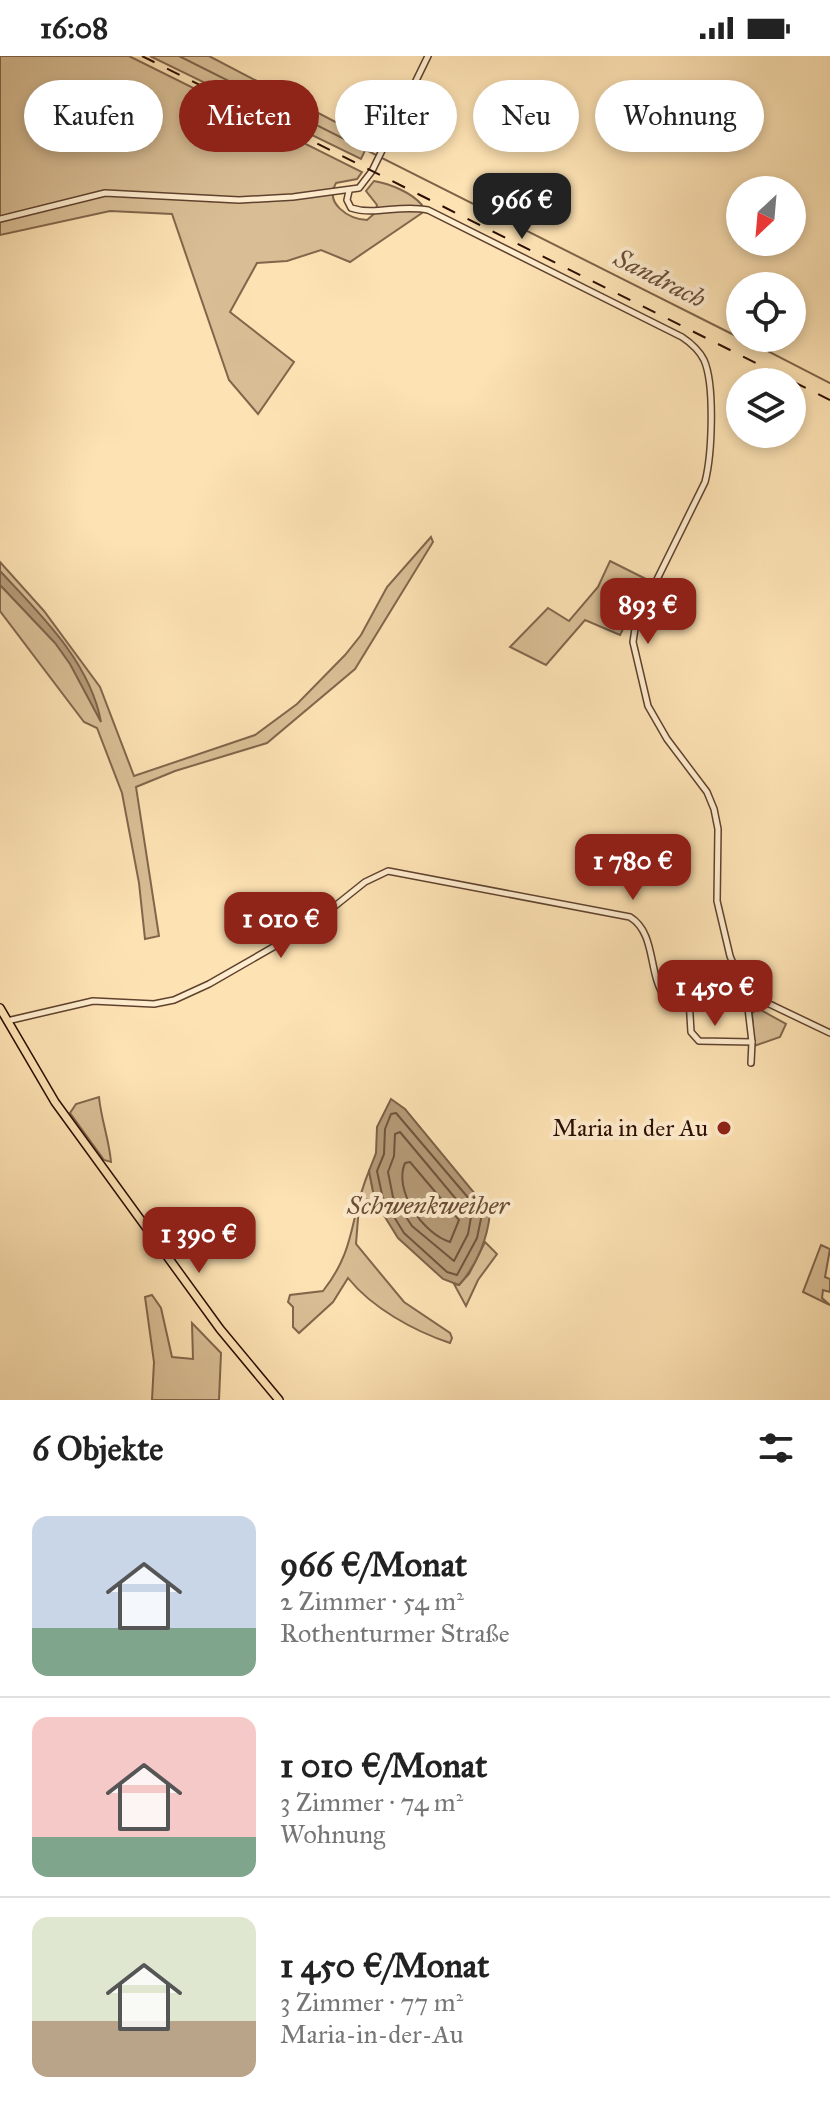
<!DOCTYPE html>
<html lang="de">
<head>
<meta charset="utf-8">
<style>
  body { margin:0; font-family:"IM FELL Great Primer",serif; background:#f6f6f6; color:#222; height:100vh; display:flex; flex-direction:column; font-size:30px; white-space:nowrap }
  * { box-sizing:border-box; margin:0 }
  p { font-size:26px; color:#767676 }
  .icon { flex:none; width:44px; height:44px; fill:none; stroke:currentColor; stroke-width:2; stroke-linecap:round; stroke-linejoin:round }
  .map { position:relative; height:1344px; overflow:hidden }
  .drawer { display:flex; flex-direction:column; background:#fff; flex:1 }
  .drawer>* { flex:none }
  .top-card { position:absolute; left:24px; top:24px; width:782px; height:72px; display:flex; gap:16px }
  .needle { width:52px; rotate:206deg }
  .tools { position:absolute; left:726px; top:120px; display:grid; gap:16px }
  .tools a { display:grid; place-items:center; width:80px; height:80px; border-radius:50%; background:#fff; box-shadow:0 4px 12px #0003; font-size:40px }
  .price { position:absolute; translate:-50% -68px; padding:0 18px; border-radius:16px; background:#8f2418; color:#fff; font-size:26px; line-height:52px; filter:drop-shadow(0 2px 4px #0008) }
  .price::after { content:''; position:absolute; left:50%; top:48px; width:24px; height:18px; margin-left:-12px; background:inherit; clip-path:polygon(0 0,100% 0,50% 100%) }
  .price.active { background:#222; color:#fff }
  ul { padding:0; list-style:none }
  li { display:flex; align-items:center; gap:24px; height:200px; padding:0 32px }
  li+li { border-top:2px solid #e0e0e0 }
  li span { display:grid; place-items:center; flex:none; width:224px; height:160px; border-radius:16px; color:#555 }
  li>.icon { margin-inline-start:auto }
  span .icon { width:96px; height:96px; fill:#fffc; stroke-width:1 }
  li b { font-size:34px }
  h2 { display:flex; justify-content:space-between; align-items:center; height:96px; padding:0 32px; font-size:34px }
  .pill { padding:0 28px; border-radius:36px; background:#fff; box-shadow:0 4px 12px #0003; font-size:28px; line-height:72px }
  .pill.active { background:#8f2418; color:#fff }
  .status { display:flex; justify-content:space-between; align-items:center; height:56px; padding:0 40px; background:#fff; direction:ltr }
  .status svg { height:22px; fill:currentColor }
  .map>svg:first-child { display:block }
  .green { fill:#d9be95; stroke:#82664c; stroke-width:2 }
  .water { fill:#b59a77; stroke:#7d6248; stroke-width:2 }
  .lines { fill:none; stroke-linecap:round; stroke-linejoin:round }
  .shore { stroke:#70543c; stroke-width:2 }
  .stream { stroke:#7d6248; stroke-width:2 }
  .minor-casing { stroke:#5f422e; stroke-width:8 }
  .major-casing { stroke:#2a0d02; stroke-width:10 }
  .minor { stroke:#feecce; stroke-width:5 }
  .major { stroke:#fde2b3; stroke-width:7 }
  .rail { stroke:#2a0d02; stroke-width:2; stroke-dasharray:14 14; stroke-linecap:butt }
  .poi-dot { fill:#8f2418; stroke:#feecce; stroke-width:3 }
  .labels { text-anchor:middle; stroke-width:8; stroke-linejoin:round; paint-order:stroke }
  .poi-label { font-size:24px; fill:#2a0d02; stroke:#feecce; text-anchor:end }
  .water-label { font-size:26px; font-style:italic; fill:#694c37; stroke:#feecce }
</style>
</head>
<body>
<div class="status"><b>16:08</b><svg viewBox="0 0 49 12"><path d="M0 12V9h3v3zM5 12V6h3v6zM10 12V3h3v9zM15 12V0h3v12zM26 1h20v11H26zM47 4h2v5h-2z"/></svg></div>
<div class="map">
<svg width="830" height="1344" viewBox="0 0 830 1344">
  <rect width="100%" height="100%" fill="#fde2b3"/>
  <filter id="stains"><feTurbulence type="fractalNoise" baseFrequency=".0025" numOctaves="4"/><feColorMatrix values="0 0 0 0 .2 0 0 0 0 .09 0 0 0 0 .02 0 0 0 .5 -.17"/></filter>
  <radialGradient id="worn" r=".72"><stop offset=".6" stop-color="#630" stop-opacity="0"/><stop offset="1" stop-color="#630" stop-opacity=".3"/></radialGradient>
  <g class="green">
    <path d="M 0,0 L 129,0 L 362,116 L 357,123 L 336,127 C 324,147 348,163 367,164 L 375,157 L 377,149 L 366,135 L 374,125 C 390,128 411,136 422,149 L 422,157 L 350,206 L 321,194 L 287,205 L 257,207 L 230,256 L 294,306 L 258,358 L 229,324 L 172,158 L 110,155 L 0,179 Z"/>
    <polygon points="150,0 209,0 370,84 361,103"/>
    <polygon points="431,481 433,486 355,613 267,687 175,715 136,731 159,880 145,883 139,827 122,737 97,672 84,666 0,555 0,506 44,555 100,631 134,720 255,679 297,648 345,599 361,579 387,531"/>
    <polygon points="610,505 648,524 620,579 585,564 546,609 510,591 548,552 569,565 598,531"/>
    <polygon points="759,953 786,968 780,981 754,990 752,957"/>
    <path d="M 99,1041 C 101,1063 109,1083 111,1106 L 104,1104 L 70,1057 L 76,1048 Z"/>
    <path d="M 369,1115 L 375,1145 L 366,1143 L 359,1150 L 356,1188 L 404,1246 L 450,1277 L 452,1282 L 450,1287 C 414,1275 372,1252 348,1222 L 333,1246 L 299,1277 L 293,1271 L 293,1251 L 288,1246 L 290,1239 L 323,1235 C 357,1192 349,1162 369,1115 Z"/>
    <polygon points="485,1186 497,1198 478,1224 466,1250 454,1228 459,1229 469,1218"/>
    <polygon points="821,1189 830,1193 825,1221 830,1223 830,1236 823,1234 822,1242 830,1249 803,1236"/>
    <polygon points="152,1239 161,1252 172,1301 193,1303 192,1267 221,1297 219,1344 152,1344 154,1306 145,1241"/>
  </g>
  <g class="water">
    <path d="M 0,515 C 41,559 90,606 101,666 L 70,608 L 55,587 L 0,529 Z"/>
    <path d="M 391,1043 L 405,1053 L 490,1156 C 488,1182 477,1209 459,1229 L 443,1223 L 398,1182 L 375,1145 L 369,1115 L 376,1097 L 377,1071 Z"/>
  </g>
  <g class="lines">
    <g class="shore">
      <polygon points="396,1057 482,1158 477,1182 457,1219 447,1216 404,1177 383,1143 377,1115 384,1098 385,1073 391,1058"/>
      <polygon points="400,1076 471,1161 468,1178 454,1205 412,1170 393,1141 388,1116 394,1100 395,1078"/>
      <path d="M 410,1106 L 459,1164 L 450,1186 C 423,1178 393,1134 405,1107 Z"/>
    </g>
    <g class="stream">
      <polyline points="179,0 740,282"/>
      <polyline points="742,282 830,327"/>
    </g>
    <g class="minor-casing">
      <g id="minor">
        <path d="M 349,135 L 347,144 L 351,152 C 376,160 399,148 428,154 L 682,281 C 691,287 699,294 704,304 C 715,329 712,399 705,426 L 636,566 L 633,586 L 648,650 L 667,683 L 707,736 L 714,753 L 718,773 L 717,845 L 730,900 L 745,936"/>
        <polyline points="0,163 105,137 239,144 293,141 359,132 372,115 428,0"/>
        <polyline points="689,943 691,976 699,985 752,986 748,952"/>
        <polyline points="759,943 754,951 748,952 741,942 745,936 754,935 759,943 830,977"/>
        <path d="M 7,965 L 93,945 L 154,948 L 174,944 L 209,928 L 310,870 L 365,826 L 388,815 L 630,861 C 656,877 648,916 664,940 L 742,945"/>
        <polyline points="751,1007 752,986"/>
      </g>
    </g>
    <g class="major-casing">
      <polyline id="major" points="0,952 55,1046 220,1273 279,1344"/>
    </g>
    <use href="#minor" class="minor"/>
    <use href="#major" class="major"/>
    <polyline class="rail" points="142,0 830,344"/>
  </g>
  <circle class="poi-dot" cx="724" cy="1072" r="8"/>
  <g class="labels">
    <g class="poi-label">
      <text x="708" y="1080">Maria in der Au</text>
    </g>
    <g class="water-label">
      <text transform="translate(660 222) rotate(27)" y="9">Sandrach</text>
      <text x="428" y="1158">Schwenkweiher</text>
    </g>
  </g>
  <rect width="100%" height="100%" filter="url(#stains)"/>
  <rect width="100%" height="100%" fill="url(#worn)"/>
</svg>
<div class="tools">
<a><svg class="needle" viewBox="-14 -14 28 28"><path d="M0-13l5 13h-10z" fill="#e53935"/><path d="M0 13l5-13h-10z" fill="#767676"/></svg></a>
<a><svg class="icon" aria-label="locate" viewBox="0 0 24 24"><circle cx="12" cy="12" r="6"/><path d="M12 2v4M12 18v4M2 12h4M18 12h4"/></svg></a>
<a><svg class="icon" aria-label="layers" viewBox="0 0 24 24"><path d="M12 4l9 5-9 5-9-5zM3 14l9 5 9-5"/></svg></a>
</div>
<b class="price active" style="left:522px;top:185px">966 €</b>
<b class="price" style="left:648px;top:590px">893 €</b>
<b class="price" style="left:633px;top:846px">1 780 €</b>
<b class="price" style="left:281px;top:904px">1 010 €</b>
<b class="price" style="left:715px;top:972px">1 450 €</b>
<b class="price" style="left:199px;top:1219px">1 390 €</b>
<div class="top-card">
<a class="pill">Kaufen</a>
<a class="pill active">Mieten</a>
<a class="pill">Filter</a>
<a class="pill">Neu</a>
<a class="pill">Wohnung</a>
</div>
</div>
<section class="drawer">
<h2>6 Objekte<svg class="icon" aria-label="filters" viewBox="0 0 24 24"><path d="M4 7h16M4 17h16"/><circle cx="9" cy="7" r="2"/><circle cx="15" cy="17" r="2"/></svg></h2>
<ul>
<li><span style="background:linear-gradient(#c9d6e8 70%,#7fa58c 0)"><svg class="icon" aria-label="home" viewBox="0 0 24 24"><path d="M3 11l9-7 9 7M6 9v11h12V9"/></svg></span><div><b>966 €/Monat</b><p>2 Zimmer · 54 m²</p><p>Rothenturmer Straße</p></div></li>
<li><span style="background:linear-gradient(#f6c9c9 75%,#7fa58c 0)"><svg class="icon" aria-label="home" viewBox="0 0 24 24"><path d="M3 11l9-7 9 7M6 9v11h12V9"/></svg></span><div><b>1 010 €/Monat</b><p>3 Zimmer · 74 m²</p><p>Wohnung</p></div></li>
<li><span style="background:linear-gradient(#dfe7d0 65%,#b9a48a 0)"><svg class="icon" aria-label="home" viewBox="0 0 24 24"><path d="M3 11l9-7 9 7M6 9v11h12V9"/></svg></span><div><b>1 450 €/Monat</b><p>3 Zimmer · 77 m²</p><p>Maria-in-der-Au</p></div></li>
</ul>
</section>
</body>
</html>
